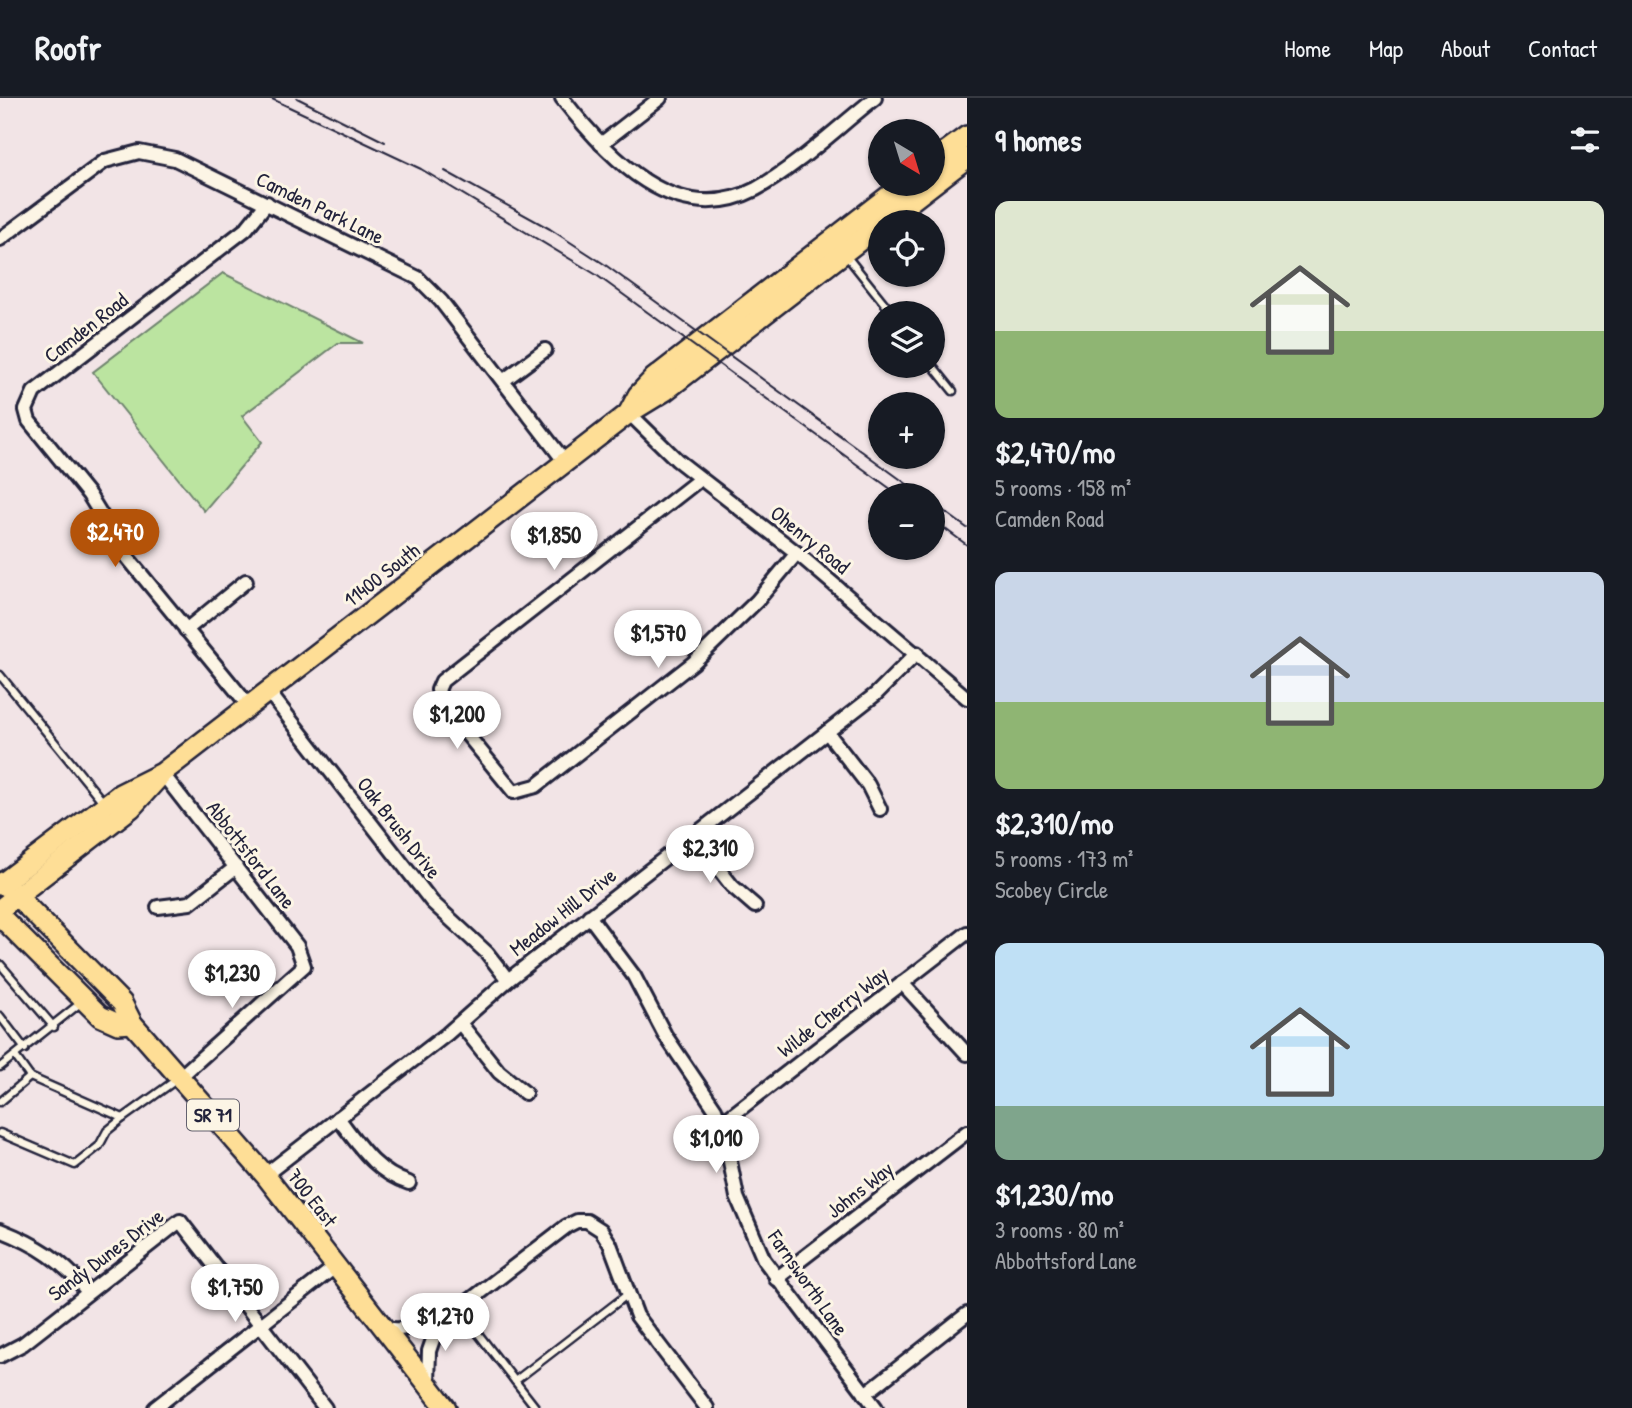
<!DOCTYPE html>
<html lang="en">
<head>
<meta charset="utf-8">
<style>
  body { margin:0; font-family:"Patrick Hand",sans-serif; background:#20242c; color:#f1f3f6; height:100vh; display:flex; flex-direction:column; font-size:26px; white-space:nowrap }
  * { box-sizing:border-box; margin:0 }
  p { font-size:23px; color:#9ea1a6 }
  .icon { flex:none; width:38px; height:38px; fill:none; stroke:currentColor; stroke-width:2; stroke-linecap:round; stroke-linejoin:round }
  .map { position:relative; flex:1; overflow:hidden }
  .side { display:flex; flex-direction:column; background:#171b24; width:665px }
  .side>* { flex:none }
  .needle { width:46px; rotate:142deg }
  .buttons { position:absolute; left:868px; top:21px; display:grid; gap:14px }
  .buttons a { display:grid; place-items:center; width:77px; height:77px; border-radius:50%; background:#171b24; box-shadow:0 2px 5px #0004; font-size:35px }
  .price { position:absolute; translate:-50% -60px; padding:0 16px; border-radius:24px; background:#fff; color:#222; font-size:23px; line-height:46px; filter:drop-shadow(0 2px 4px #0008) }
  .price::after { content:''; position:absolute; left:50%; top:42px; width:21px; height:16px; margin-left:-10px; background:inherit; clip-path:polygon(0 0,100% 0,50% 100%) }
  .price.selected { background:#b45309; color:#fff }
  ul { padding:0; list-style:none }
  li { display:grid; align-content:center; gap:14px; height:371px; padding:0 28px }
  li span { display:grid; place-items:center; height:217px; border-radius:14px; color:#555 }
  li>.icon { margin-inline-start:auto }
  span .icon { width:126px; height:126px; fill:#fffc; stroke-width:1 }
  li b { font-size:30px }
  h2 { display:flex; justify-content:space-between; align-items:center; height:84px; padding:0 28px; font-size:30px }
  header { display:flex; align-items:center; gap:42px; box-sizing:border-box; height:98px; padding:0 35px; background:#171b24; border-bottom:2px solid #363941 }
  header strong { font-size:33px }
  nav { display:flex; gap:38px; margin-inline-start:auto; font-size:24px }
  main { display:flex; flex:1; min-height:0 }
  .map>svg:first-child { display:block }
  .green { fill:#bbe4a0; stroke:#6e836e; stroke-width:2 }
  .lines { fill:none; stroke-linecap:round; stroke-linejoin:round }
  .service-casing { stroke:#22223b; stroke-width:11 }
  .minor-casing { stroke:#22223b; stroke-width:18 }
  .primary-casing { stroke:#22223b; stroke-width:24 }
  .service { stroke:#fcf5e5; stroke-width:6 }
  .minor { stroke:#fcf5e5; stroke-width:12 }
  .primary { stroke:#fede96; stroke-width:19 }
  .tram { stroke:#22223b; stroke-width:2 }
  .labels { text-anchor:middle; stroke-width:6; stroke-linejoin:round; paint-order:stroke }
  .shield { fill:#fcf5e5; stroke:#63616e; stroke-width:2 }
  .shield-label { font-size:19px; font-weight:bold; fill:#22223b }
  .street-label { font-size:21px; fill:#22223b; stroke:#fcf5e5 }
</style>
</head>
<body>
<header>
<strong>Roofr</strong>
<nav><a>Home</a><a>Map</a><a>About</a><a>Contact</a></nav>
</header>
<main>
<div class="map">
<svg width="967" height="1310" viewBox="0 0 967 1310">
  <rect width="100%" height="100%" fill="#f2e4e6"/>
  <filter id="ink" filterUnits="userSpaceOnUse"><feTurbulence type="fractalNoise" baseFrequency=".0143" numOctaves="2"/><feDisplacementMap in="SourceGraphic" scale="14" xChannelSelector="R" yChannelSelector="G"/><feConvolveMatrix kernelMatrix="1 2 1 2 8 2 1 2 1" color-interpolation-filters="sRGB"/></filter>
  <g filter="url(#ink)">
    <polygon class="green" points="223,175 363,245 338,245 242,318 262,344 204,413 93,274"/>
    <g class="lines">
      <g class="service-casing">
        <g id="service">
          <polyline points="845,156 892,215"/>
          <polyline points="933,268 953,293"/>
          <polyline points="0,577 104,705"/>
          <polyline points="0,866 54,929"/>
          <polyline points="0,918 25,951"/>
          <polyline points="15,958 30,979"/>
          <polyline points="0,969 83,903"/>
          <polyline points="0,1004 30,979 123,1020"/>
          <polyline points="0,1035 75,1067 99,1048 107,1033 123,1020 176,982"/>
          <polyline points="459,1211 536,1310"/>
          <polyline points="515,1283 628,1196"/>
        </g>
      </g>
      <g class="minor-casing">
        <g id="minor">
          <path d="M 562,0 C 607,58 675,133 756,91 C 795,70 839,28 875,0"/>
          <polyline points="601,46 660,0"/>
          <polyline points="0,141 105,63 139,54 175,61 418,180 441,203 565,364"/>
          <polyline points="503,283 545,252"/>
          <polyline points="629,315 677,362 797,455 967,600"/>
          <polyline points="700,381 442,583 438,592 443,607 514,694 536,688 693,565 757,503 797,455"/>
          <polyline points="186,532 246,483"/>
          <polyline points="268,593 432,804 487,855 508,882"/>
          <polyline points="249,608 127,459 89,397 29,323 26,312 34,294 246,131 267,105"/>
          <polyline points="827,634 868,687 880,711"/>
          <polyline points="162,675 297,848 304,868 180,979"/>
          <polyline points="693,738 732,788 755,808"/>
          <polyline points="158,809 190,805 236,769"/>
          <polyline points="589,818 634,878 665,937 715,1011 725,1038 737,1099 764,1162 876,1310"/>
          <polyline points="902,885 967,956"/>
          <polyline points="460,925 499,974 525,995"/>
          <path d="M 338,1020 C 359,1047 375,1074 409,1085"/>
          <polyline points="722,1025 967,835"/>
          <polyline points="265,1077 447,936 508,882 876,596 917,555"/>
          <path d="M 0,1132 C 38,1147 63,1163 88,1194"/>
          <polyline points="776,1181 967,1034"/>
          <path d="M 384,1229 C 401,1236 419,1224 438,1227"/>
          <polyline points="0,1258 23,1246 180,1123 325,1310"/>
          <polyline points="428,1285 429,1253 438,1227 567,1128 577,1123 587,1123 601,1132 610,1146 637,1218 707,1310"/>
          <polyline points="865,1296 967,1216"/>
          <polyline points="155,1310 336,1168"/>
        </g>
      </g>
      <g class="primary-casing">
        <g id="primary">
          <polyline points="933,63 967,38"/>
          <polyline points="884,124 967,60"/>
          <polyline points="629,314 638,297 654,280 904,86"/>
          <polyline points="3,784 122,905 132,925 265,1077 446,1310"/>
          <polyline points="0,787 120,696 162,675 629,315 665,293 880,127"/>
          <polyline points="0,811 131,710 160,678"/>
          <polyline points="0,818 100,918 118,926 132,925"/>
        </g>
      </g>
      <use href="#service" class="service"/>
      <use href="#minor" class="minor"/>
      <use href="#primary" class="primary"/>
      <g class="tram">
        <polyline points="270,0 421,71 595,176 899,397"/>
        <polyline points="297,0 385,44"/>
        <polyline points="445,73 550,131 604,166 922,397"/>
        <polyline points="933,405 967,430"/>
        <polyline points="933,422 967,447"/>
      </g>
    </g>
  </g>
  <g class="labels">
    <rect class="shield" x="187" y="1001.5" width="52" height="31" rx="5"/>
    <g class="shield-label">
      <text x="213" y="1024">SR 71</text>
    </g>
    <g class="street-label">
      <text transform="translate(320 110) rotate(26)" y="7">Camden Park Lane</text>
      <text transform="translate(86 230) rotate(-38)" y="7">Camden Road</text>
      <text transform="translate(810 442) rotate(39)" y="7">Ohenry Road</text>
      <text transform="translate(382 477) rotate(-38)" y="7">11400 South</text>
      <text transform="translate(399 730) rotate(52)" y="7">Oak Brush Drive</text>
      <text transform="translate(251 757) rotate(52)" y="7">Abbottsford Lane</text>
      <text transform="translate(563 814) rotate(-38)" y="7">Meadow Hill Drive</text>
      <text transform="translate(833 914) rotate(-38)" y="7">Wilde Cherry Way</text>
      <text transform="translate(860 1092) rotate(-38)" y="7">Johns Way</text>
      <text transform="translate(312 1100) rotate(52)" y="7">700 East</text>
      <text transform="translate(106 1157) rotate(-37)" y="7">Sandy Dunes Drive</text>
      <text transform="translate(808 1185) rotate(55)" y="7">Farnsworth Lane</text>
    </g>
  </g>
</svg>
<div class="buttons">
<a><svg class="needle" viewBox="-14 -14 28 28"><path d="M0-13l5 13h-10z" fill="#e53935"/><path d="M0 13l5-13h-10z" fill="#9ea1a6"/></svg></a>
<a><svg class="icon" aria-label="locate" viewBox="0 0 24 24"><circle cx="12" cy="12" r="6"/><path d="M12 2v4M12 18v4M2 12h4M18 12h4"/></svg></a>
<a><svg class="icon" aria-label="layers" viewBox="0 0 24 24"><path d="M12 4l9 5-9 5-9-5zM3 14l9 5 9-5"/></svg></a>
<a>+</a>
<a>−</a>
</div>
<b class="price selected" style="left:115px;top:471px">$2,470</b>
<b class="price" style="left:554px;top:474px">$1,850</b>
<b class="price" style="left:658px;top:572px">$1,570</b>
<b class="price" style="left:457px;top:653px">$1,200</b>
<b class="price" style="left:710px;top:787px">$2,310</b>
<b class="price" style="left:232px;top:912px">$1,230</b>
<b class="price" style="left:716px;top:1077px">$1,010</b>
<b class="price" style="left:235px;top:1226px">$1,750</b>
<b class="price" style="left:445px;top:1255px">$1,270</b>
</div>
<section class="side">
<h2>9 homes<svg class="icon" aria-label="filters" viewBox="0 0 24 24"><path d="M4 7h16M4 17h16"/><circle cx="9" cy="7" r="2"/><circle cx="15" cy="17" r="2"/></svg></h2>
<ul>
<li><span style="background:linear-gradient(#dfe7d0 60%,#8fb573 0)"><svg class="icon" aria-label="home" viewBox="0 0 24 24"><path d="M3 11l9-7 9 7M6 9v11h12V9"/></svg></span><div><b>$2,470/mo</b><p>5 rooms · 158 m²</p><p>Camden Road</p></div></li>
<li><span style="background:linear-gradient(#c9d6e8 60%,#8fb573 0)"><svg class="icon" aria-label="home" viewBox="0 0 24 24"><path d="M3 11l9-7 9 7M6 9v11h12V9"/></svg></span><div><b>$2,310/mo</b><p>5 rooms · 173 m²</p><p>Scobey Circle</p></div></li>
<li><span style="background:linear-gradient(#bfe0f5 75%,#7fa58c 0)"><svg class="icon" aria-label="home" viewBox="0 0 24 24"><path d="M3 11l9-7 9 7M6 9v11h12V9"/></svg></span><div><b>$1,230/mo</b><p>3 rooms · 80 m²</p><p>Abbottsford Lane</p></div></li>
</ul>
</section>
</main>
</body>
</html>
